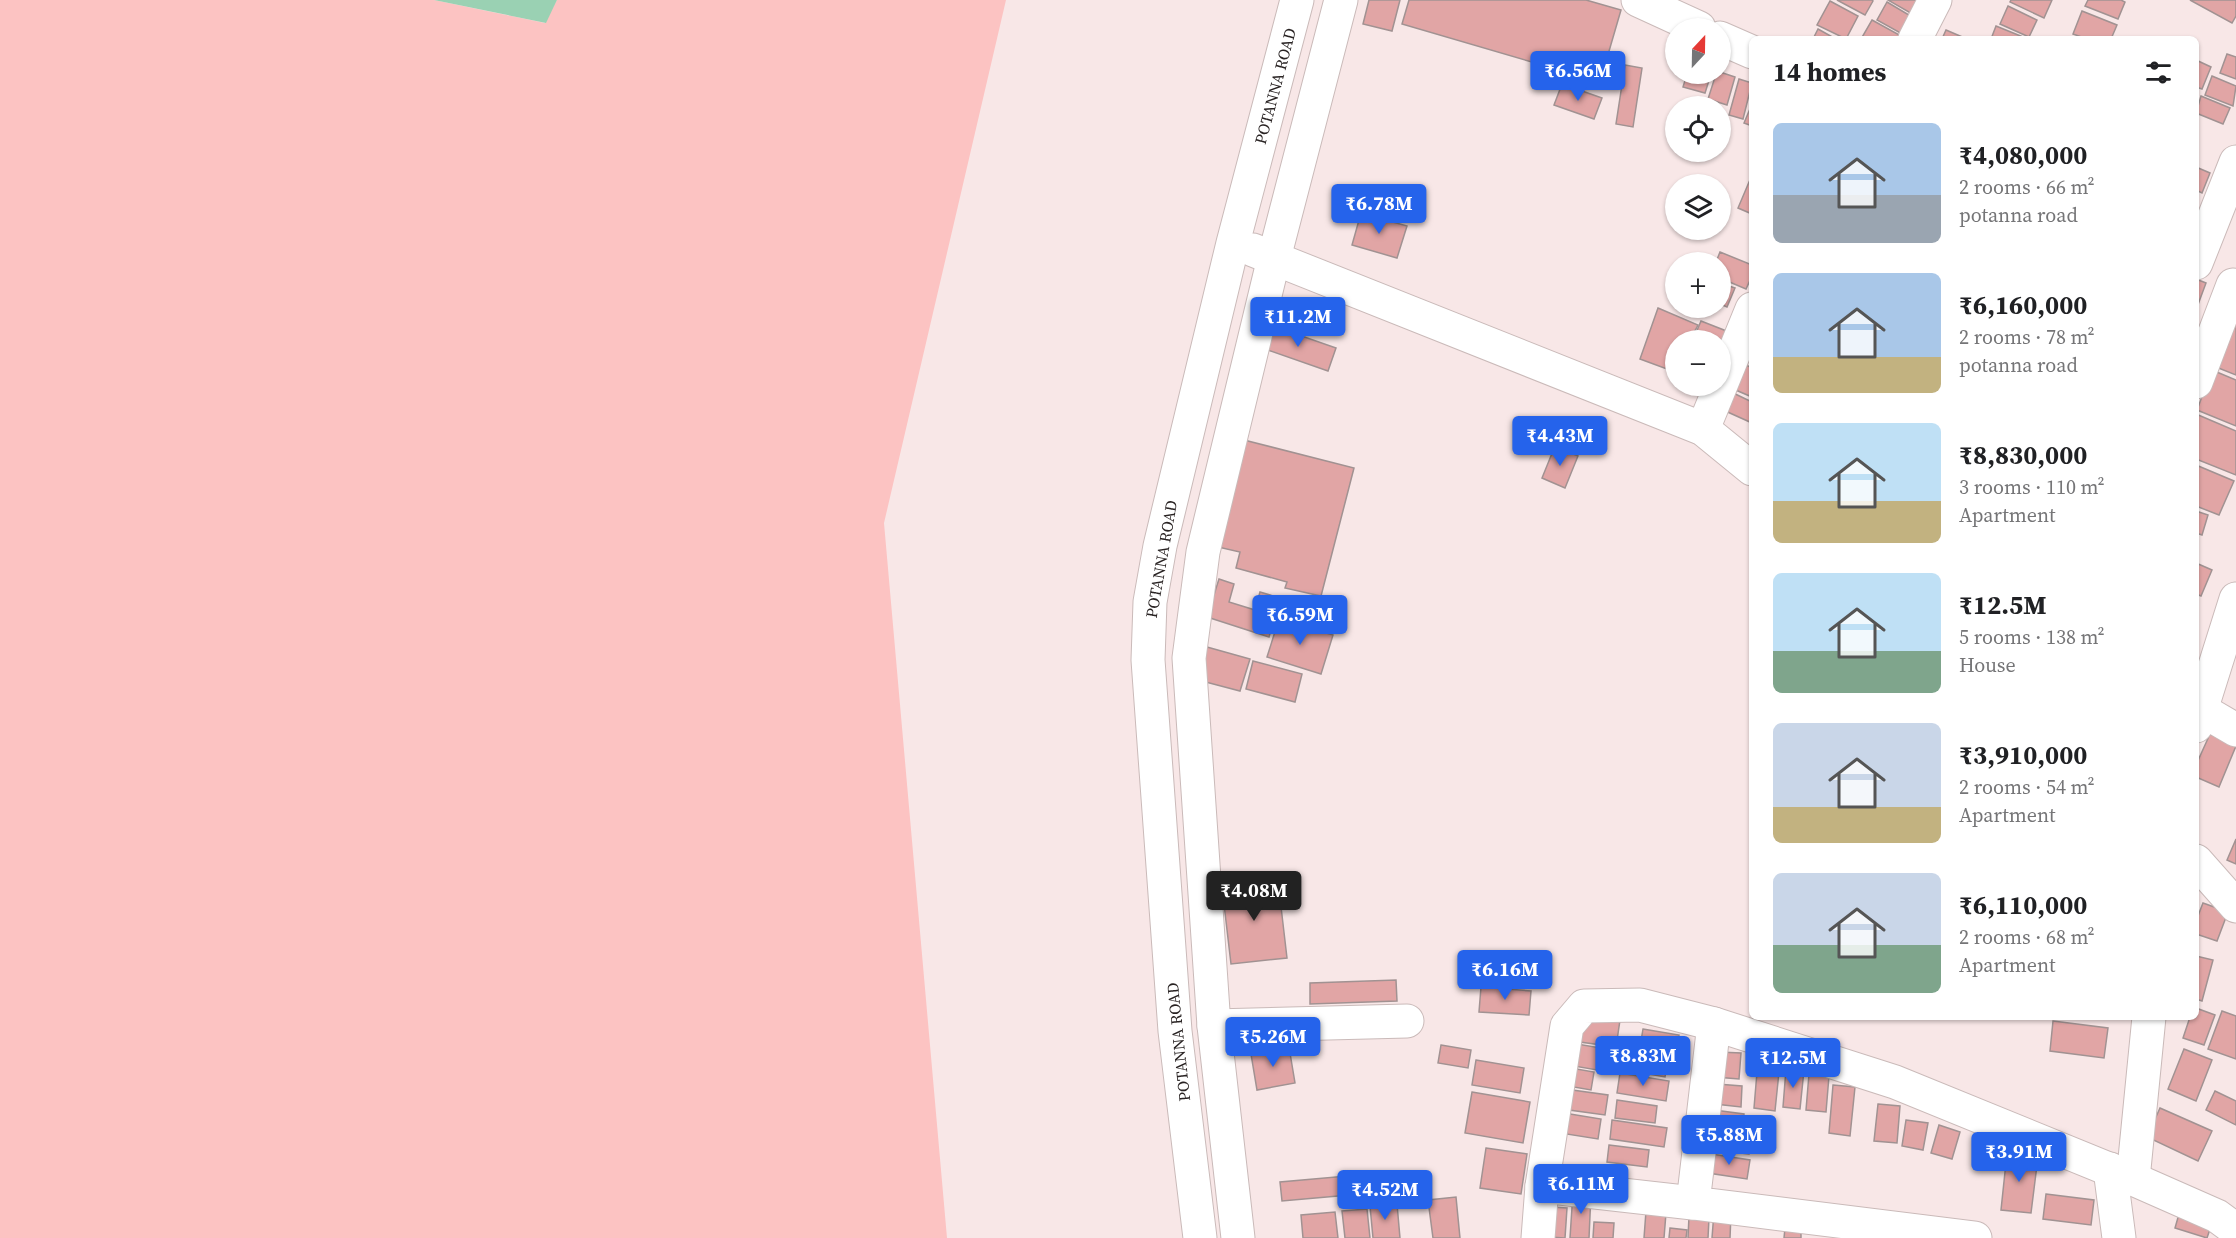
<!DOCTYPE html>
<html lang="en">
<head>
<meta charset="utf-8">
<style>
  body { margin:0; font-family:"Source Serif 4",serif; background:#f2f2f2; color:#202124; height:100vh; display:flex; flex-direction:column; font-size:22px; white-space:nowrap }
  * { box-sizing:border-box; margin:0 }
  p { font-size:20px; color:#757577 }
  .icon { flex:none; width:33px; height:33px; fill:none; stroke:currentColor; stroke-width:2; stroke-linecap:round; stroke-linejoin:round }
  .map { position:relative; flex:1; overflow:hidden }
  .details { position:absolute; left:1749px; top:36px; width:450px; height:984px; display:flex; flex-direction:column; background:#fff; border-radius:9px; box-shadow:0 2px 4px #0004 }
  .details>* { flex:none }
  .needle { width:39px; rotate:22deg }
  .tools { position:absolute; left:1665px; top:18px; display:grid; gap:12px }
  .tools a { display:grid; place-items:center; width:66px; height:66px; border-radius:50%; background:#fff; box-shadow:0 2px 4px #0004; font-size:30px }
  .price { position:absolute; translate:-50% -51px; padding:0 14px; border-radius:6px; background:#2563eb; color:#fff; font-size:20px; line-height:39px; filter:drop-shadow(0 2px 3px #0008) }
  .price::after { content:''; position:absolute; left:50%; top:36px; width:18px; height:14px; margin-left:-9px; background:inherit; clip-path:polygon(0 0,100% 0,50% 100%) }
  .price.selected { background:#222; color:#fff }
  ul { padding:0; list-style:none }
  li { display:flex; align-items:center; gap:18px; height:150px; padding:0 24px }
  li span { display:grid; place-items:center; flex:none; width:168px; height:120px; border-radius:9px; color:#555 }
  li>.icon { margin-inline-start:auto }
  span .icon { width:72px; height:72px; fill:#fffc; stroke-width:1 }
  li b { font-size:26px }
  h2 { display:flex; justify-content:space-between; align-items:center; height:72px; padding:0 24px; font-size:26px }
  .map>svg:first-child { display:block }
  .green { fill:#fcc3c2 }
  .water { fill:#9ad1b3 }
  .building { fill:#e1a5a5; stroke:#a19292; stroke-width:1.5 }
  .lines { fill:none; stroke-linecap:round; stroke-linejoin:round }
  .street-casing { stroke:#cabab9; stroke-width:35 }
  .street { stroke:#fff; stroke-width:33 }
  .labels { text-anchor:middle; stroke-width:4.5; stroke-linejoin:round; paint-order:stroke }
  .street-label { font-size:16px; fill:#292323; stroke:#fff }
</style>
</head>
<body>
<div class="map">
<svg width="2236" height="1238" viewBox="0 0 2236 1238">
  <rect width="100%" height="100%" fill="#f8e7e7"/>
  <polygon class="green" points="0,0 434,0 545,23 557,0 1006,0 884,523 947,1238 0,1238"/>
  <polygon class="water" points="434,0 557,0 546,23"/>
  <g class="building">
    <polygon points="1369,0 1400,0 1392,31 1363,24"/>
    <polygon points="1409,0 1586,0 1621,10 1600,82 1402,24"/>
    <polygon points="1837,0 1872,0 1873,1 1865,15"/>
    <polygon points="1888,0 1923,0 1914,15"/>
    <polygon points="2011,0 2052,0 2044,18 2010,2"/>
    <polygon points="2088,0 2121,0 2125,2 2118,19 2085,6"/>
    <polygon points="2190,0 2236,0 2236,16 2232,23"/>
    <polygon points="1830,1 1858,16 1846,39 1817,25"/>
    <polygon points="1887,2 1914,18 1904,35 1877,20"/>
    <polygon points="2008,6 2037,20 2029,37 2000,24"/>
    <polygon points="2082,11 2117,25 2111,39 2087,39 2073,34"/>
    <polygon points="1872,20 1903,37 1902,39 1861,39"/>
    <polygon points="1996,26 2028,39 1991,39"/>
    <polygon points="1818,29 1836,39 1813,39"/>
    <polygon points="1946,30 1967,39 1942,39"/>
    <polygon points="2227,54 2236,57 2236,79 2220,73"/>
    <polygon points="2196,60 2211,67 2202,89 2196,87"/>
    <polygon points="1625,65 1642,68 1633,127 1616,124"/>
    <polygon points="1720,72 1735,77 1727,105 1708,99 1716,74"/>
    <polygon points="1687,74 1711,74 1705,93 1683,87"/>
    <polygon points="2212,76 2236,86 2233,106 2205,95"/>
    <polygon points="1739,79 1752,83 1743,119 1729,115"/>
    <polygon points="1562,84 1602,98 1594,119 1554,105"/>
    <polygon points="2201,96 2230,108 2223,124 2196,113"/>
    <polygon points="1752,104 1752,126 1744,123"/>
    <polygon points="2196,167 2210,173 2202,193 2196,190"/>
    <polygon points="1752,175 1752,214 1738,208"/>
    <polygon points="1361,213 1407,226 1397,258 1352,245"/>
    <polygon points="1720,252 1752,265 1752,276 1746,289 1720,278 1720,262 1716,262"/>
    <polygon points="2196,279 2206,283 2196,310"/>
    <polygon points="1720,283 1735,288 1727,307 1720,304"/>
    <polygon points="1658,308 1698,325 1690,340 1676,340 1675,372 1640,359"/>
    <polygon points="1701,321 1729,332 1720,351 1720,340 1693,340"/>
    <polygon points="2228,323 2236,326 2236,375 2211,365"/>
    <polygon points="1267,324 1336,348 1328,371 1259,347"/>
    <polygon points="1742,363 1752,368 1752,397 1731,388"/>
    <polygon points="2212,370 2236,380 2236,426 2197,410"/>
    <polygon points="1677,386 1705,386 1701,395"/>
    <polygon points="1729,391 1752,402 1752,423 1721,409"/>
    <polygon points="2196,414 2236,431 2236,475 2196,459"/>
    <polygon points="1244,440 1354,468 1321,596 1285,588 1287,582 1236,568 1240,552 1218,547"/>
    <polygon points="1555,446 1578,456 1565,488 1542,478"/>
    <polygon points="2196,465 2234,481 2219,515 2196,506"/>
    <polygon points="2196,511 2208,515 2202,535 2196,533"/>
    <polygon points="2196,563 2212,570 2201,596 2196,594"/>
    <polygon points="1219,579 1234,584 1229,602 1255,610 1260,592 1280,598 1269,637 1207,617"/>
    <polygon points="1279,619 1333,635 1321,674 1267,657"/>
    <polygon points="1207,647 1250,659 1240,691 1198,680"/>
    <polygon points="1253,661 1302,674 1295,702 1246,689"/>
    <polygon points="2210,734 2236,746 2219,787 2196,777 2196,765"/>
    <polygon points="2236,839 2236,864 2227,860"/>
    <polygon points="1278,881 1287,958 1231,964 1222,887"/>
    <polygon points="2203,903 2228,912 2217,941 2196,934 2196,921"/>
    <polygon points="2196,956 2213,960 2202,1001 2196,999"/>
    <polygon points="1396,980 1397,1001 1310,1004 1310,983"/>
    <polygon points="1481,987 1531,991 1529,1015 1479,1012"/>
    <polygon points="2196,1008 2215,1015 2204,1045 2183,1038 2190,1017 2196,1017"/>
    <polygon points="2222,1011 2236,1016 2236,1059 2208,1049"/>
    <polygon points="1584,1014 1620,1020 1616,1047 1580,1042"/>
    <polygon points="2053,1021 2108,1028 2104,1058 2050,1051"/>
    <polygon points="1643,1029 1679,1035 1676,1053 1640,1047"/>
    <polygon points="1565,1042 1601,1048 1597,1070 1562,1064"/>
    <polygon points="1441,1045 1471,1050 1468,1068 1438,1063"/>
    <polygon points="1289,1047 1295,1083 1257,1090 1251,1054"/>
    <polygon points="2184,1049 2212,1060 2196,1101 2168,1089"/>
    <polygon points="1628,1051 1668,1059 1665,1077 1625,1070"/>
    <polygon points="1718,1052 1741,1053 1739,1079 1715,1077"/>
    <polygon points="1476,1060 1524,1068 1520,1093 1472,1085"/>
    <polygon points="1758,1060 1780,1062 1775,1111 1754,1108"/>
    <polygon points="1565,1067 1594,1072 1591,1090 1562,1085"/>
    <polygon points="1786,1069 1804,1070 1800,1109 1783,1107"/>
    <polygon points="1620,1073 1669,1081 1666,1101 1617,1093"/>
    <polygon points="1809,1074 1829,1076 1826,1112 1806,1110"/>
    <polygon points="1717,1084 1742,1086 1741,1107 1715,1104"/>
    <polygon points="1833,1085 1855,1087 1850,1136 1829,1133"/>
    <polygon points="1565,1089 1608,1095 1605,1115 1562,1109"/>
    <polygon points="2215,1091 2236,1101 2236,1125 2206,1110"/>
    <polygon points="1472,1092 1530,1102 1523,1143 1465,1133"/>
    <polygon points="1617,1100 1657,1106 1655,1123 1615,1118"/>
    <polygon points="1878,1104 1900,1106 1897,1143 1874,1141"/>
    <polygon points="2160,1108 2212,1131 2198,1161 2147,1137"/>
    <polygon points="1714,1110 1744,1114 1743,1130 1713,1127"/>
    <polygon points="1564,1113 1601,1119 1598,1139 1560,1133"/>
    <polygon points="1612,1120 1667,1128 1664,1147 1610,1139"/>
    <polygon points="1906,1120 1928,1123 1923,1150 1902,1146"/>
    <polygon points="1939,1125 1960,1132 1952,1159 1931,1153"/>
    <polygon points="1714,1131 1751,1136 1749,1154 1712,1150"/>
    <polygon points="1609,1145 1649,1150 1647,1167 1607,1162"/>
    <polygon points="1486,1148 1527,1154 1521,1194 1480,1188"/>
    <polygon points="2007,1153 2038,1157 2031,1213 2001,1210"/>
    <polygon points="1711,1154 1750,1160 1747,1179 1708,1173"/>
    <polygon points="1347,1176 1349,1195 1282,1201 1280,1182"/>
    <polygon points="1573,1192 1591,1193 1589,1238 1570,1238"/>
    <polygon points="2046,1194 2094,1200 2091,1225 2043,1219"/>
    <polygon points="1456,1197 1460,1238 1433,1238 1428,1200"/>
    <polygon points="1397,1204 1400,1238 1373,1238 1370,1206"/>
    <polygon points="1551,1207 1567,1208 1565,1238 1549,1237"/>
    <polygon points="2181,1207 2214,1217 2207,1238 2175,1228"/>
    <polygon points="1367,1209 1370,1238 1345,1238 1342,1211"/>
    <polygon points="1646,1211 1666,1213 1664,1238 1644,1238"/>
    <polygon points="1335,1212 1338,1238 1303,1238 1301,1215"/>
    <polygon points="1714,1212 1731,1214 1730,1238 1712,1238"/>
    <polygon points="1689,1216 1709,1218 1708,1238 1688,1238"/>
    <polygon points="1594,1222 1614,1223 1613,1238 1593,1238"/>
    <polygon points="1670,1228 1687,1230 1686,1238 1669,1238"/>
    <polygon points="1785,1228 1801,1229 1801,1238 1784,1238"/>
  </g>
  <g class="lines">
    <g class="street-casing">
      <g id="street">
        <polyline points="1638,0 1699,28"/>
        <polyline points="1720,38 1752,52"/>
        <polyline points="1915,39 1935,0"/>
        <polyline points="1253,250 1703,429 1752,469"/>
        <polyline points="2196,263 2236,162"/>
        <polyline points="2196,382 2233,285"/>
        <polyline points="1703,429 1752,309"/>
        <polyline points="2200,709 2236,730"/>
        <polyline points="2196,726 2236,599"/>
        <polyline points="2196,861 2236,906"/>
        <polyline points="1714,1024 1693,1203 1975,1238"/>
        <polyline points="1214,1026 1407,1021"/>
        <polyline points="2110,1169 2119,1238"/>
        <polyline points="2133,1179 2149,1017"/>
        <polyline points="1542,1186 1693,1203"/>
        <polyline points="1200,1238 1175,1031 1148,660 1150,602 1160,546 1233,243 1297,0"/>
        <polyline points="1238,1238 1214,1026 1189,658 1203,552 1274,258 1341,0"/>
        <polyline points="1538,1238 1542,1186 1567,1026 1584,1006 1640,1005 1714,1024 1895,1082 2133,1179 2217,1216 2236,1230"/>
      </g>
    </g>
    <use href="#street" class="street"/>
  </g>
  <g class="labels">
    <g class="street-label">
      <text transform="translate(1275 86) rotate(-75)" y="6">POTANNA ROAD</text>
      <text transform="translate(1161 559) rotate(-80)" y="6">POTANNA ROAD</text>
      <text transform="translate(1178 1042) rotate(-96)" y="6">POTANNA ROAD</text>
    </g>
  </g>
</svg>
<div class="tools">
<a><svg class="needle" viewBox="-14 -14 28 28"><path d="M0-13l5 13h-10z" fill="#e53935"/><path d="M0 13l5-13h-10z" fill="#757577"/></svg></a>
<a><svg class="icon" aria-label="locate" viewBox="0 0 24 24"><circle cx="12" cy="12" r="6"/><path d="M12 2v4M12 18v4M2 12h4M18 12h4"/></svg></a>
<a><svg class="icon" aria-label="layers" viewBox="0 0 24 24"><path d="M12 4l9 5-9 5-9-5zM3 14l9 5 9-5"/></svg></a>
<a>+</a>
<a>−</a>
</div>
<b class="price" style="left:1578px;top:102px">₹6.56M</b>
<b class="price" style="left:1379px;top:235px">₹6.78M</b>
<b class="price" style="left:1298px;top:348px">₹11.2M</b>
<b class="price" style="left:1560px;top:467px">₹4.43M</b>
<b class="price" style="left:1300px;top:646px">₹6.59M</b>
<b class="price selected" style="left:1254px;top:922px">₹4.08M</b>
<b class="price" style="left:1505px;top:1001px">₹6.16M</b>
<b class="price" style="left:1273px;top:1068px">₹5.26M</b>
<b class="price" style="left:1643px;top:1087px">₹8.83M</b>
<b class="price" style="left:1793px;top:1089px">₹12.5M</b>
<b class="price" style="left:1729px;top:1166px">₹5.88M</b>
<b class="price" style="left:2019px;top:1183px">₹3.91M</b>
<b class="price" style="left:1581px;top:1215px">₹6.11M</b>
<b class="price" style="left:1385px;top:1221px">₹4.52M</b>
<section class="details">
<h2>14 homes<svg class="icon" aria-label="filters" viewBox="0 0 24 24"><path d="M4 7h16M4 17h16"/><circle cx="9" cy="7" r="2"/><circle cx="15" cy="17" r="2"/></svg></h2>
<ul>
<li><span style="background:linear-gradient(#a9c7e8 60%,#9aa5b1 0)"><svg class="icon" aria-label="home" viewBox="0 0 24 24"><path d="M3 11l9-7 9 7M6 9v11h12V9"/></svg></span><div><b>₹4,080,000</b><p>2 rooms · 66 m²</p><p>potanna road</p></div></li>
<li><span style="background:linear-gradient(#a9c7e8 70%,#c2b280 0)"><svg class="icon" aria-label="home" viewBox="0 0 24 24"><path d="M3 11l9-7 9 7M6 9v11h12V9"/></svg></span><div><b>₹6,160,000</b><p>2 rooms · 78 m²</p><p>potanna road</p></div></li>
<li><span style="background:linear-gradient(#bfe0f5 65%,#c2b280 0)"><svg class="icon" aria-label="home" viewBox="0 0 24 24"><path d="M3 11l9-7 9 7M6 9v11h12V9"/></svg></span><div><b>₹8,830,000</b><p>3 rooms · 110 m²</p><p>Apartment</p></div></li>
<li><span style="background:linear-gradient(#bfe0f5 65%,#7fa58c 0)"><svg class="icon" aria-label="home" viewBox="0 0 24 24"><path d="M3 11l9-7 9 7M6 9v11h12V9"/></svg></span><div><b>₹12.5M</b><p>5 rooms · 138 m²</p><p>House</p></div></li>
<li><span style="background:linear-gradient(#c9d6e8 70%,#c2b280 0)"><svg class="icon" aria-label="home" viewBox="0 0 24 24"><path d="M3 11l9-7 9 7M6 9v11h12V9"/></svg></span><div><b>₹3,910,000</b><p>2 rooms · 54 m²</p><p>Apartment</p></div></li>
<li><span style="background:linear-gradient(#c9d6e8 60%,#7fa58c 0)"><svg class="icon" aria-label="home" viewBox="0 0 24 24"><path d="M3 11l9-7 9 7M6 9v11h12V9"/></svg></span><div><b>₹6,110,000</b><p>2 rooms · 68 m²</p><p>Apartment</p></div></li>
</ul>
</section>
</div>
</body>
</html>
